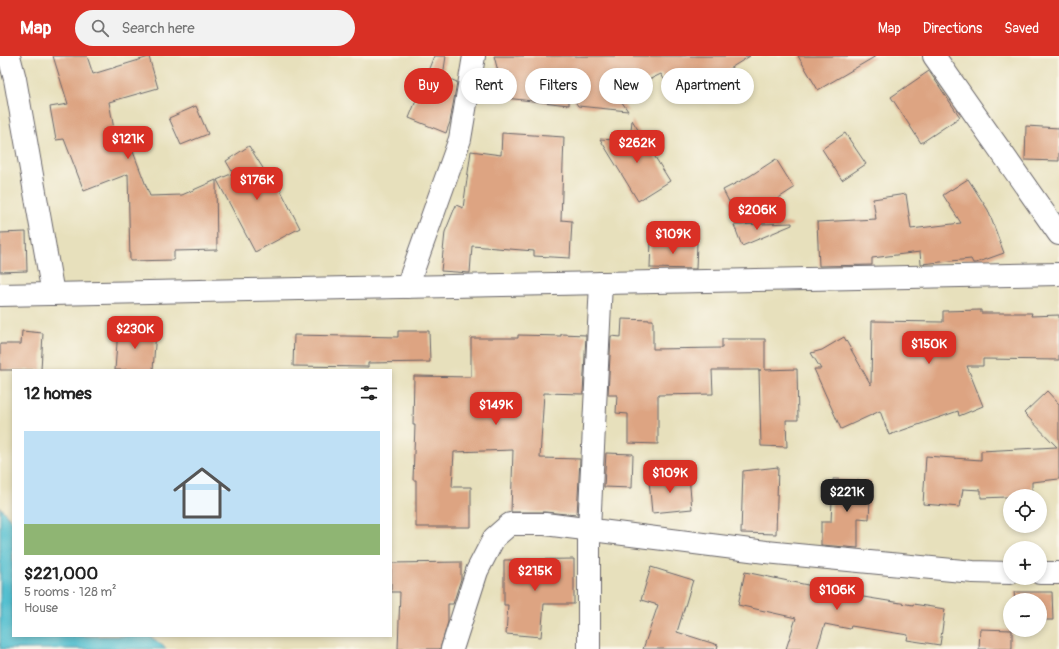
<!DOCTYPE html>
<html lang="en">
<head>
<meta charset="utf-8">
<style>
  body { margin:0; font-family:Pangolin,sans-serif; background:#f2f2f2; color:#222; height:100vh; display:flex; flex-direction:column; font-size:15px; white-space:nowrap }
  * { box-sizing:border-box; margin:0 }
  p { font-size:13px; color:#767676 }
  .icon { flex:none; width:22px; height:22px; fill:none; stroke:currentColor; stroke-width:2; stroke-linecap:round; stroke-linejoin:round }
  .map { position:relative; flex:1; overflow:hidden }
  .sheet { position:absolute; left:12px; top:313px; width:380px; height:268px; display:flex; flex-direction:column; background:#fff; border-radius:0px; box-shadow:0 2px 6px #0003 }
  .sheet>* { flex:none }
  .banner { position:absolute; left:404px; top:12px; width:380px; height:36px; display:flex; gap:8px }
  .buttons { position:absolute; left:1003px; top:433px; display:grid; gap:8px }
  .buttons a { display:grid; place-items:center; width:44px; height:44px; border-radius:50%; background:#fff; box-shadow:0 2px 6px #0003; font-size:20px }
  .price { position:absolute; translate:-50% -34px; padding:0 9px; border-radius:8px; background:#d93025; color:#fff; font-size:13px; line-height:26px; filter:drop-shadow(0 1px 2px #0008) }
  .price::after { content:''; position:absolute; left:50%; top:24px; width:12px; height:9px; margin-left:-6px; background:inherit; clip-path:polygon(0 0,100% 0,50% 100%) }
  .price.current { background:#222; color:#fff }
  ul { padding:0; list-style:none }
  li { display:grid; align-content:center; gap:8px; height:212px; padding:0 12px }
  li+li { border-top:1px solid #e0e0e0 }
  li span { display:grid; place-items:center; height:124px; border-radius:0px; color:#555 }
  li>.icon { margin-inline-start:auto }
  span .icon { width:72px; height:72px; fill:#fffc; stroke-width:1 }
  li b { font-size:17px }
  h2 { display:flex; justify-content:space-between; align-items:center; height:48px; padding:0 12px; font-size:17px }
  .tag { padding:0 14px; border-radius:18px; background:#fff; box-shadow:0 2px 6px #0003; font-size:14px; line-height:36px }
  .tag.current { background:#d93025; color:#fff }
  header { display:flex; align-items:center; gap:24px; box-sizing:border-box; height:56px; padding:0 20px; background:#d93025; color:#fff }
  header strong { font-size:19px }
  nav { display:flex; gap:22px; margin-inline-start:auto; font-size:14px }
  .search { width:280px; height:36px; background:#f2f2f2; display:flex; align-items:center; gap:10px; box-sizing:border-box; padding:0 14px; border-radius:22px; color:#767676; font-size:15px }
  .map>svg:first-child { display:block }
  .water { fill:#55c0d0; stroke:#3c7186 }
  .building { fill:#dda482 }
  .lines { fill:none; stroke-linecap:round; stroke-linejoin:round }
  .street-casing { stroke:#676468; stroke-width:24 }
  .highway-casing { stroke:#676468; stroke-width:24 }
  .street { stroke:#fff; stroke-width:22 }
  .highway { stroke:#fff; stroke-width:22 }
</style>
</head>
<body>
<header>
<strong>Map</strong>
<div class="search"><svg class="icon" aria-label="search" viewBox="0 0 24 24"><circle cx="10" cy="10" r="6"/><path d="M15 15l6 6"/></svg>Search here</div>
<nav><a>Map</a><a>Directions</a><a>Saved</a></nav>
</header>
<div class="map">
<svg width="1059" height="593" viewBox="0 0 1059 593">
  <rect width="100%" height="100%" fill="#fbf7ec"/>
  <filter id="ink" filterUnits="userSpaceOnUse"><feTurbulence type="fractalNoise" baseFrequency=".025" numOctaves="2"/><feDisplacementMap in="SourceGraphic" scale="8" xChannelSelector="R" yChannelSelector="G"/><feConvolveMatrix kernelMatrix="1 2 1 2 8 2 1 2 1" color-interpolation-filters="sRGB"/></filter>
  <filter id="wash" filterUnits="userSpaceOnUse"><feTurbulence type="fractalNoise" baseFrequency=".012" numOctaves="4" result="noise"/><feDisplacementMap in="SourceGraphic" scale="16" xChannelSelector="R" yChannelSelector="G"/><feGaussianBlur stdDeviation="0.9" result="paint"/><feColorMatrix in="noise" values="0 0 0 0 0 0 0 0 0 0 0 0 0 0 0 0 0 1.4 0 .05"/><feComposite in="paint" operator="in"/></filter>
  <g filter="url(#wash)">
    <rect width="100%" height="100%" fill="#e7e0bc"/>
    <polygon class="water" points="0,451 13,466 13,580 150,580 167,593 0,593"/>
    <g id="blocks">
      <g class="building">
        <polygon points="53,0 87,0 93,18 149,1 158,32 109,46 116,84 127,80 150,140 182,139 216,124 217,194 174,195 174,204 130,205 128,118 84,135 64,83 56,84 50,51 68,48"/>
        <polygon points="434,0 446,0 443,20 457,26 450,66 446,77 409,62"/>
        <polygon points="494,0 750,0 677,45 661,18 617,39 628,55 578,50 569,36 569,49 505,42"/>
        <polygon points="798,0 876,0 818,34"/>
        <polygon points="929,15 960,61 921,87 891,41"/>
        <polygon points="196,50 208,78 181,89 169,62"/>
        <polygon points="632,64 670,125 638,145 600,83 630,85"/>
        <polygon points="1026,70 1059,72 1059,105 1025,104"/>
        <polygon points="502,77 564,81 561,164 572,165 570,202 534,200 534,195 472,190 470,217 441,215 445,176 456,149 463,152 471,95 501,99"/>
        <polygon points="845,77 866,108 842,124 822,93"/>
        <polygon points="249,90 276,133 279,131 300,172 255,196 217,124 233,117 226,105"/>
        <polygon points="776,103 794,132 740,167 723,134 750,120"/>
        <polygon points="968,123 988,154 1004,197 976,207 973,207 971,203 921,208 920,196 872,202 872,209 819,210 817,166 876,163 873,143 906,138 911,173 961,167 943,139"/>
        <polygon points="792,167 792,169 742,190 734,169"/>
        <polygon points="26,176 27,215 0,216 0,177"/>
        <polygon points="651,184 697,187 696,213 650,212"/>
        <polygon points="981,254 981,257 1032,257 1031,260 1059,259 1059,304 983,303 983,310 967,310 983,350 959,360 958,355 889,379 880,355 841,373 814,313 821,313 811,297 822,294 844,281 871,329 872,265 943,266 943,255"/>
        <polygon points="622,263 653,264 653,293 722,292 722,283 765,283 765,314 797,313 798,364 786,364 787,391 761,390 759,314 761,314 712,314 713,338 658,339 658,388 628,387 628,358 616,357 617,339 608,339 611,280 621,281"/>
        <polygon points="118,273 156,276 153,314 115,314"/>
        <polygon points="22,275 43,277 41,314 0,314 0,288 21,288"/>
        <polygon points="398,275 429,275 430,306 368,307 368,311 293,310 294,279 398,281"/>
        <polygon points="561,278 586,279 583,338 544,337 540,402 580,403 577,459 545,456 511,456 513,394 454,396 452,431 471,431 471,471 416,471 416,424 413,424 415,369 413,369 414,320 471,321 471,282 518,282 518,279 561,280"/>
        <polygon points="1047,335 1059,348 1059,423 1032,426 1032,440 981,442 981,434 963,433 960,451 923,448 926,400 981,404 981,395 1057,391 1024,357"/>
        <polygon points="606,397 633,398 632,432 604,431"/>
        <polygon points="778,411 776,478 741,477 743,415"/>
        <polygon points="689,420 692,453 652,457 649,424"/>
        <polygon points="833,423 871,425 869,463 858,462 858,492 821,489 821,466 831,466"/>
        <polygon points="574,503 574,548 544,548 541,581 506,578 508,549 504,549 504,504"/>
        <polygon points="461,506 461,523 453,548 448,548 448,566 440,593 398,593 400,536 391,536 391,507"/>
        <polygon points="651,511 693,524 677,576 718,589 717,593 643,593 658,549 641,544"/>
        <polygon points="745,516 822,532 823,528 858,535 857,540 913,549 913,548 945,553 940,589 907,584 908,579 851,570 850,573 825,568 817,593 786,593 796,562 738,549"/>
        <polygon points="1014,536 1052,536 1053,564 1040,564 1040,544 1015,544"/>
        <polygon points="980,573 1012,574 1012,593 979,593"/>
      </g>
    </g>
  </g>
  <g filter="url(#ink)">
    <use href="#blocks" fill-opacity="0" stroke="#676468" stroke-width="1"/>
    <g class="lines">
      <g class="street-casing">
        <g id="street">
          <polyline points="9,0 15,23 53,238"/>
          <polyline points="934,0 1059,178"/>
          <polyline points="407,231 460,83 474,0"/>
          <polyline points="1040,517 1059,517"/>
          <polyline points="452,593 477,515 494,482 510,468 545,468 766,496 973,516 1010,517"/>
          <polyline points="589,593 589,474 601,227"/>
        </g>
      </g>
      <g class="highway-casing">
        <polyline id="highway" points="0,239 1059,218"/>
      </g>
      <use href="#street" class="street"/>
      <use href="#highway" class="highway"/>
    </g>
  </g>
</svg>
<div class="buttons">
<a><svg class="icon" aria-label="locate" viewBox="0 0 24 24"><circle cx="12" cy="12" r="6"/><path d="M12 2v4M12 18v4M2 12h4M18 12h4"/></svg></a>
<a>+</a>
<a>−</a>
</div>
<b class="price" style="left:128px;top:104px">$121K</b>
<b class="price" style="left:637px;top:108px">$262K</b>
<b class="price" style="left:257px;top:145px">$176K</b>
<b class="price" style="left:757px;top:175px">$206K</b>
<b class="price" style="left:673px;top:199px">$109K</b>
<b class="price" style="left:135px;top:294px">$230K</b>
<b class="price" style="left:929px;top:309px">$150K</b>
<b class="price" style="left:496px;top:370px">$149K</b>
<b class="price" style="left:670px;top:438px">$109K</b>
<b class="price current" style="left:847px;top:457px">$221K</b>
<b class="price" style="left:535px;top:536px">$215K</b>
<b class="price" style="left:837px;top:555px">$106K</b>
<div class="banner">
<a class="tag current">Buy</a>
<a class="tag">Rent</a>
<a class="tag">Filters</a>
<a class="tag">New</a>
<a class="tag">Apartment</a>
</div>
<section class="sheet">
<h2>12 homes<svg class="icon" aria-label="filters" viewBox="0 0 24 24"><path d="M4 7h16M4 17h16"/><circle cx="9" cy="7" r="2"/><circle cx="15" cy="17" r="2"/></svg></h2>
<ul>
<li><span style="background:linear-gradient(#bfe0f5 75%,#8fb573 0)"><svg class="icon" aria-label="home" viewBox="0 0 24 24"><path d="M3 11l9-7 9 7M6 9v11h12V9"/></svg></span><div><b>$221,000</b><p>5 rooms · 128 m²</p><p>House</p></div></li>
</ul>
</section>
</div>
</body>
</html>
